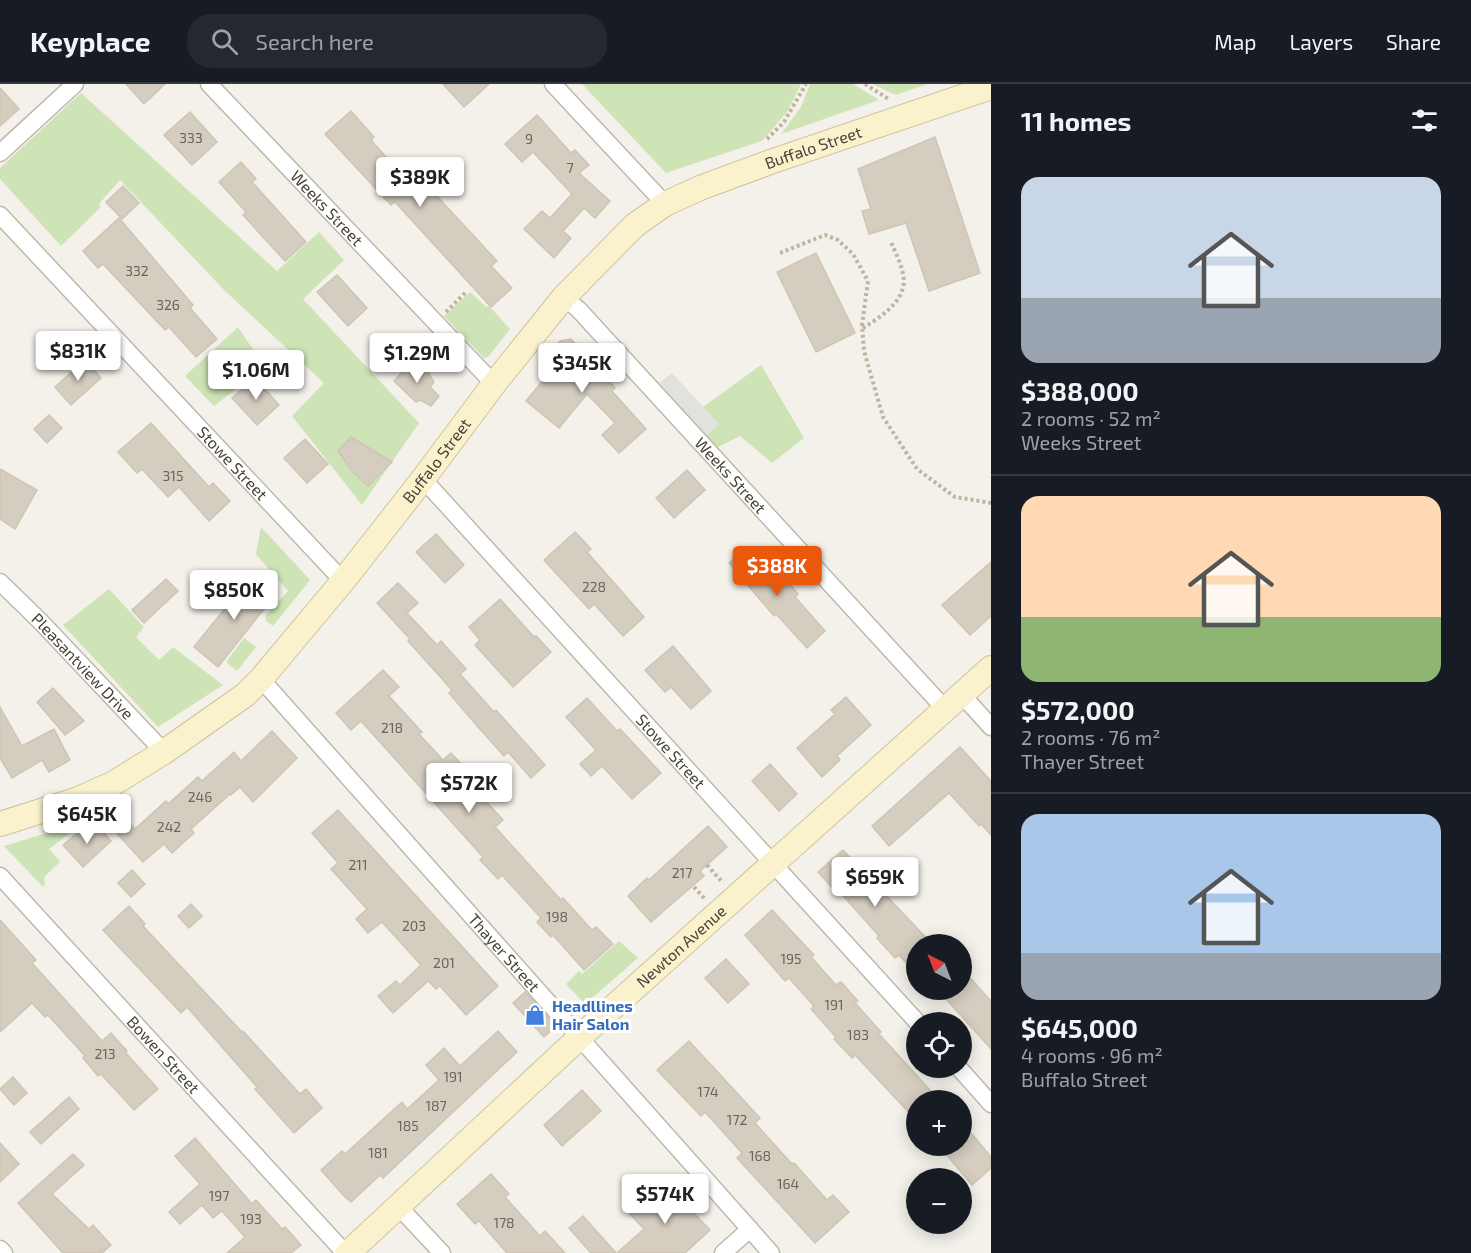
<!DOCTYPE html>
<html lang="en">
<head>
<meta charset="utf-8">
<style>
  body { margin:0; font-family:"Exo 2",sans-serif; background:#242831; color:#f1f3f6; height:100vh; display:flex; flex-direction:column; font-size:22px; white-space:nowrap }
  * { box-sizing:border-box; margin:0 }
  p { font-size:20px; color:#9ea1a6 }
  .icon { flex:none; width:33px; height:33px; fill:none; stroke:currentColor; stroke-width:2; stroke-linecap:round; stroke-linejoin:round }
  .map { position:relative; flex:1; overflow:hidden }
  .details { display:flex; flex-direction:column; background:#171b24; width:480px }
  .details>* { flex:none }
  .needle { width:39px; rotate:318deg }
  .fabs { position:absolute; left:906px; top:850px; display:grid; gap:12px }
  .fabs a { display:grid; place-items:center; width:66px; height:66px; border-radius:50%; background:#171b24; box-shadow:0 3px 15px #0003; font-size:30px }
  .price { position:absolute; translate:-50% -51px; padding:0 14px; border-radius:6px; background:#fff; color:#222; font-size:20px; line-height:39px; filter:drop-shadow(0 2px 3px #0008) }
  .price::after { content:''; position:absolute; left:50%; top:36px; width:18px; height:14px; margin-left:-9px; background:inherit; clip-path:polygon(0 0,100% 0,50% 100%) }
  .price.selected { background:#ea580c; color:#fff }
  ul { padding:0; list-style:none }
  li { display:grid; align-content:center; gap:12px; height:318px; padding:0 30px }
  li+li { border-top:2px solid #363941 }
  li span { display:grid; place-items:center; height:186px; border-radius:18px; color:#555 }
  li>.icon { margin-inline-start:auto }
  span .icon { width:108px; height:108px; fill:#fffc; stroke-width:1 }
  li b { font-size:26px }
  h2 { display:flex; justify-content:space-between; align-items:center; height:72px; padding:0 30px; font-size:26px }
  header { display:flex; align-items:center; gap:36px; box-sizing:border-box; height:84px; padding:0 30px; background:#171b24; border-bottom:2px solid #363941 }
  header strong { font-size:28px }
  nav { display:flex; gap:33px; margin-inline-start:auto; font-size:21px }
  .search { width:420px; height:54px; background:#242831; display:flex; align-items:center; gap:15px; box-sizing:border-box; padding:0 21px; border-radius:24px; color:#9ea1a6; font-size:22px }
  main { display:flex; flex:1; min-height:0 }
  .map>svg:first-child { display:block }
  .green { fill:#cee4b6 }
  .parking { fill:#e2e1de }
  .building { fill:#d4cdc0; stroke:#cec5b4; stroke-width:1.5 }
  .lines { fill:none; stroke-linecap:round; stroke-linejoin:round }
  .street-casing { stroke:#beb9ad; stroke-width:19 }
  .secondary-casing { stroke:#cfc49d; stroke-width:26 }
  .path { stroke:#bfb59f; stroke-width:4; stroke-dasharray:3 3; stroke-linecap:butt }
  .street { stroke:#fff; stroke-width:16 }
  .secondary { stroke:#faf1cd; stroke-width:24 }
  .labels { text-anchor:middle; stroke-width:6; stroke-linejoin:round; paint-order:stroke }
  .number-label { font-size:14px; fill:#6a655a }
  .street-label { font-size:16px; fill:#474238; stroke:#fff }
  .shop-label { font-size:16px; font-weight:bold; fill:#366cbe; stroke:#fff; text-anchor:start }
</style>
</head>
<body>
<header>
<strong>Keyplace</strong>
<div class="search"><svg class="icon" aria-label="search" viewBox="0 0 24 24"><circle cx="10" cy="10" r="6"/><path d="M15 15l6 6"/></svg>Search here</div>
<nav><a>Map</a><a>Layers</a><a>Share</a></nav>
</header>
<main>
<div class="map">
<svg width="991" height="1169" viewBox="0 0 991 1169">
  <rect width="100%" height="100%" fill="#f3f1ea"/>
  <g class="green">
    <polygon points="582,0 801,0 787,28 762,57 666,89"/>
    <polygon points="810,0 853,0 879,16 781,50 801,23"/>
    <polygon points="872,0 928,0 896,11"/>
    <polygon points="81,9 277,187 319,148 344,176 303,215 419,339 362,421 292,332 324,299 224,206 120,96 99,120 101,123 61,162 0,95 0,84"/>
    <polygon points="470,208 486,223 489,222 510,245 488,273 484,274 444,232"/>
    <polygon points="238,243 265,283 214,322 185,292"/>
    <polygon points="761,281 804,354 772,379 740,352 718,363 706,352 718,340 703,323"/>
    <polygon points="261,443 310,496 273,542 265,536 266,534 265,532 288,507 256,470"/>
    <polygon points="109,505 144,543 136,553 159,576 173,563 223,601 158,643 63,541"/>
    <polygon points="244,554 256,563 237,587 226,578"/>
    <polygon points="67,743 70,749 49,765 60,778 44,793 45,800 43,803 4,762"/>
    <polygon points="619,857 638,874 585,920 566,900 579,887 582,890"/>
  </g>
  <polygon class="parking" points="672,289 719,340 706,352 658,300"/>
  <g class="building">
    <polygon points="126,0 165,0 144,20"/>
    <polygon points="443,0 489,0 464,23"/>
    <polygon points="0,4 19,25 0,42"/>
    <polygon points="351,27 374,53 371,56 394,82 401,76 432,110 434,109 497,177 491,182 512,204 491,223 395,118 391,121 325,50"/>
    <polygon points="190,28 217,58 192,81 164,51"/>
    <polygon points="537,31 571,69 575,66 589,81 579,89 610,117 595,134 584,124 563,147 571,154 554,174 524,145 542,127 550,134 572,110 533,68 522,78 505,60"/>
    <polygon points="935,53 980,189 929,207 906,139 869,150 862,127 871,125 858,85"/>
    <polygon points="241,78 256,95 252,98 306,158 285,177 243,131 246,128 219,98"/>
    <polygon points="123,102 139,119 122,135 106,118"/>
    <polygon points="119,134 193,221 190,224 217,255 196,273 169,243 165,246 103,180 98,184 83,167"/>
    <polygon points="816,169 855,249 816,268 777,188"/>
    <polygon points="337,191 367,224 348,242 317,208"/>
    <polygon points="571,255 615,304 612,307 646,345 619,369 602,351 615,339 587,310 559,344 526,317 551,287 544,280 560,257"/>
    <polygon points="85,276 101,294 71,321 55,303"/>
    <polygon points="410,279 417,281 422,286 428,284 430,292 434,298 430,303 439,312 431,322 420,316 416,318 394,297"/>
    <polygon points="255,294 279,321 257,341 232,314"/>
    <polygon points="49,331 62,344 47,359 34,345"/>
    <polygon points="151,339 209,403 213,399 230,417 209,437 179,403 168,413 142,385 137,389 118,368"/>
    <polygon points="351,353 392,378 368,402 352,387 338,367"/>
    <polygon points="305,355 328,380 307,399 284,374"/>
    <polygon points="0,385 37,406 15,445 0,435"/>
    <polygon points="687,386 705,406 674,434 656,414"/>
    <polygon points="575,448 591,465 587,468 644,533 623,552 594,520 589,525 544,476"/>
    <polygon points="436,450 464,481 445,499 416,468"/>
    <polygon points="747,463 775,494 780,489 798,510 795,513 825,547 807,564 776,530 774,532 729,479"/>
    <polygon points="991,478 991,532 970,551 942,521"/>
    <polygon points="251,492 275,511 218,583 194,563"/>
    <polygon points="166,495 178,507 144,539 132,526"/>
    <polygon points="398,499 418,519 407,529 437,561 441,557 466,585 460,590 494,628 496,626 545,681 531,694 508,668 504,672 478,643 449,609 452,606 408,557 410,555 377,519"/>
    <polygon points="500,515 534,553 536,552 551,568 513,603 475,561 480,556 469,543"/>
    <polygon points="673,562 711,607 691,625 671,603 665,608 645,586"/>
    <polygon points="383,586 399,603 389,612 422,648 419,650 443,676 451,669 479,699 474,704 503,736 495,743 561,816 563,814 592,846 596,843 613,860 584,886 553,851 551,853 537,838 541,834 502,791 498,795 480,776 483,773 361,637 351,646 336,629"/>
    <polygon points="53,604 84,637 65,651 37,618"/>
    <polygon points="846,613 871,641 837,672 840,676 822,693 797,664 835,630 831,626"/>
    <polygon points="587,614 617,647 620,645 661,689 632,715 602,682 591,692 580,680 596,666 566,633"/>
    <polygon points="0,623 22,662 54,645 70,676 49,688 42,676 12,694 0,674"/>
    <polygon points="272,647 297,674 253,718 240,703 231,711 230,710 191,745 194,749 172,769 164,760 143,778 113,745 125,734 135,745 166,717 168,720 198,693 202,697 234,668 241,677"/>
    <polygon points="960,663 991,697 991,751 981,740 979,742 949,709 889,762 872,742"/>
    <polygon points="770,680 797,710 779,727 752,697"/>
    <polygon points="338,726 498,902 466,931 440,902 436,905 428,897 393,929 378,912 396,897 400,901 421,881 382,838 368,849 356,835 367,825 331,785 338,779 312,749"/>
    <polygon points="96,740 111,757 83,783 63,761 81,746 85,750"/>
    <polygon points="708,742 727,763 700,787 704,792 651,838 628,812 647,794 649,796"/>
    <polygon points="843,766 933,861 916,861 916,890 899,871 895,874 877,854 879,852 839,807 837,809 818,788"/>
    <polygon points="132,786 145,800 131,813 118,799"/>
    <polygon points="191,820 202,832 189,844 178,832"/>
    <polygon points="129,822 145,840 143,842 170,871 242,948 243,947 300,1010 306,1005 322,1024 294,1049 255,1005 257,1003 187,923 181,929 103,846"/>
    <polygon points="772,826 814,871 811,873 836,901 841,898 858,917 855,919 881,948 879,950 940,1017 916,1017 916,1036 855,971 852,974 834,955 836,953 811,925 814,922 789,894 785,897 745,851"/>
    <polygon points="0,836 36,876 32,879 102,957 111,949 127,967 125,968 158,1005 134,1026 101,990 98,992 83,974 85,972 48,931 45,933 32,919 0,948"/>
    <polygon points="726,875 749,900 728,919 705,894"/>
    <polygon points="962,885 991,917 991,965 938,906 962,906"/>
    <polygon points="525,908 556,942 544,953 513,919"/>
    <polygon points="498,947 517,968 383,1094 380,1091 351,1118 345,1113 321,1086 342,1067 345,1070 402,1018 407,1025 439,996 426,981 444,964 460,982"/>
    <polygon points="689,957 760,1034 755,1039 792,1080 794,1079 827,1116 833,1111 849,1128 815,1159 737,1074 742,1069 705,1028 701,1032 657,986"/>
    <polygon points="13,993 27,1009 14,1021 0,1005"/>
    <polygon points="582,1006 601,1027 562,1062 544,1041"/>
    <polygon points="69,1013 79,1025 41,1060 30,1048"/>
    <polygon points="962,1038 991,1073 991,1084 972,1101 939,1062 962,1062"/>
    <polygon points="195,1054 252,1120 256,1116 282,1145 285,1143 301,1161 291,1169 227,1169 245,1153 222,1127 213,1134 202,1121 180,1140 169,1128 200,1100 175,1072"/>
    <polygon points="0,1059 19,1080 0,1098"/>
    <polygon points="73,1070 84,1081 52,1110 89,1145 93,1141 111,1161 102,1169 63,1169 18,1119"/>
    <polygon points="491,1090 509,1110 505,1113 540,1152 545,1147 565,1169 507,1169 479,1137 475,1140 457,1120"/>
    <polygon points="665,1099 710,1146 685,1169 617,1169 644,1145 630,1130"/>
    <polygon points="583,1132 616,1169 591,1169 569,1144"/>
  </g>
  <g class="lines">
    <g class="street-casing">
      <g id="street">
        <path id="s1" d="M 209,0 L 494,300"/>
        <polyline points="553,0 665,120"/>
        <polyline points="0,69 75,0"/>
        <path id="s2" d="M 0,131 L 343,497"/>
        <path id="s3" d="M 564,213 L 579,226 L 946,626"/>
        <path id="s4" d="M 423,395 L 918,939"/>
        <path id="s5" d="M 0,498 L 41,538 L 164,668"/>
        <path id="s6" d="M 261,595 L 771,1169"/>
        <polyline points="962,611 991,643"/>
        <path id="s7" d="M 0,792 L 345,1169"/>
        <polyline points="959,984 991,1020"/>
        <polyline points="399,1123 442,1169"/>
        <polyline points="0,1165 4,1169"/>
        <polyline points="723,1169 750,1145"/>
      </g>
    </g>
    <g class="secondary-casing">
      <g id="secondary">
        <path id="s8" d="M 0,740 L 76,716 L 114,699 L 164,668 L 245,611 L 261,595 L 343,497 L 423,395 L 494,300 L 564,213 L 635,141 L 665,120 L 700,104 L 773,77 L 991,3"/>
        <path id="s9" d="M 348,1169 L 580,953 L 991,584"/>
      </g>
    </g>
    <g class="path">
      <polyline points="865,0 890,16"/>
      <polyline points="767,55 784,38 806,0"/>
      <polyline points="780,169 825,151 838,156 853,170 868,197 862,241 864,267 883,333 917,385 955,413 991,419"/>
      <polyline points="446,228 466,208"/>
      <path d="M 863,244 C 881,233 909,215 903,190 C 901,179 895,168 891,158"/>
      <polyline points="707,781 723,799"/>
      <polyline points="694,803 705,815"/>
    </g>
    <use href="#street" class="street"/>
    <use href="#secondary" class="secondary"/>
  </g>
  <defs>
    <g id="shop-bare" transform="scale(1.62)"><path d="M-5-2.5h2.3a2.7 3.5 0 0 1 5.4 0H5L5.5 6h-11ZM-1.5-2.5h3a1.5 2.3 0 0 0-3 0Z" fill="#3f7fe0" stroke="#fff" stroke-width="2.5" paint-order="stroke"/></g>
  </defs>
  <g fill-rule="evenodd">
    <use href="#shop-bare" x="535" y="931"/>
  </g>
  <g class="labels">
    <g class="number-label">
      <text x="191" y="59">333</text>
      <text x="529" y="60">9</text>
      <text x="570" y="89">7</text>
      <text x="137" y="192">332</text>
      <text x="168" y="226">326</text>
      <text x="173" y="397">315</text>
      <text x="594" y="508">228</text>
      <text x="392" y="649">218</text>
      <text x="200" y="718">246</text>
      <text x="169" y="748">242</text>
      <text x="358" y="786">211</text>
      <text x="682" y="794">217</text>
      <text x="557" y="838">198</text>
      <text x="414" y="847">203</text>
      <text x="791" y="880">195</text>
      <text x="444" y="884">201</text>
      <text x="834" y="926">191</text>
      <text x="858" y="956">183</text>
      <text x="105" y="975">213</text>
      <text x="453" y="998">191</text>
      <text x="708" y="1013">174</text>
      <text x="436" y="1027">187</text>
      <text x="737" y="1041">172</text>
      <text x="408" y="1047">185</text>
      <text x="378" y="1074">181</text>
      <text x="760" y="1077">168</text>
      <text x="788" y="1105">164</text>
      <text x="219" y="1117">197</text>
      <text x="251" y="1140">193</text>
      <text x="504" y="1144">178</text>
    </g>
    <g class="street-label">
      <text dy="6" stroke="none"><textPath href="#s8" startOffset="1086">Buffalo Street</textPath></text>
      <text dy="6" stroke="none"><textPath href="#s1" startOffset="171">Weeks Street</textPath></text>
      <text dy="6" stroke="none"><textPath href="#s8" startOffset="582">Buffalo Street</textPath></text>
      <text dy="6" stroke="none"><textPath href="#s2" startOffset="340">Stowe Street</textPath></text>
      <text dy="6" stroke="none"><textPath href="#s3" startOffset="244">Weeks Street</textPath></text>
      <text dy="6" stroke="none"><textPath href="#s5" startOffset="118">Pleasantview Drive</textPath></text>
      <text dy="6" stroke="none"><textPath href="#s4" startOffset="368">Stowe Street</textPath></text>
      <text dy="6" stroke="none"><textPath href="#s9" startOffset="453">Newton Avenue</textPath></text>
      <text dy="6" stroke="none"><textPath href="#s6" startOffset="366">Thayer Street</textPath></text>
      <text dy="6" stroke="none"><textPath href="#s7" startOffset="242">Bowen Street</textPath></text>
    </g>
    <g class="shop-label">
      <text x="552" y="928">Headllines<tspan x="552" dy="18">Hair Salon</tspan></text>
    </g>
  </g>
</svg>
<div class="fabs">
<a><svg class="needle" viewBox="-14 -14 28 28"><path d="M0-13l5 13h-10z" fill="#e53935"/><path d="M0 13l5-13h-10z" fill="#9ea1a6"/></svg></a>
<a><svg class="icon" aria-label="locate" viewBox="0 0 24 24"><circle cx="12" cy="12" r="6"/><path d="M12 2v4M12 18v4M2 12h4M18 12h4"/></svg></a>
<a>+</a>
<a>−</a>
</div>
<b class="price" style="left:420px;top:124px">$389K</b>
<b class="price" style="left:78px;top:298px">$831K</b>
<b class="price" style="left:417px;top:300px">$1.29M</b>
<b class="price" style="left:582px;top:310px">$345K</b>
<b class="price" style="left:256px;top:317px">$1.06M</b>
<b class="price selected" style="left:777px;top:513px">$388K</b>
<b class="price" style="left:234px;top:537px">$850K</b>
<b class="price" style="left:469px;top:730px">$572K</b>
<b class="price" style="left:87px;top:761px">$645K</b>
<b class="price" style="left:875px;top:824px">$659K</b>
<b class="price" style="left:665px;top:1141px">$574K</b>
</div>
<section class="details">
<h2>11 homes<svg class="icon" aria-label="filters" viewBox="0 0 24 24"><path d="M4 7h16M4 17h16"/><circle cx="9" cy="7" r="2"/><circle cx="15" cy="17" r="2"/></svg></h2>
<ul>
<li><span style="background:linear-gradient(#c9d6e8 65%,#9aa5b1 0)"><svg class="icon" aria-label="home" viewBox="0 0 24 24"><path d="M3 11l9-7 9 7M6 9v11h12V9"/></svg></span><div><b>$388,000</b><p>2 rooms · 52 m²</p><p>Weeks Street</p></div></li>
<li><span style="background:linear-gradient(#ffd9b3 65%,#8fb573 0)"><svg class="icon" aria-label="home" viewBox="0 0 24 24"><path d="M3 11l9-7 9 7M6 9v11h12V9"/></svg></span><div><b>$572,000</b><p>2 rooms · 76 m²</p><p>Thayer Street</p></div></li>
<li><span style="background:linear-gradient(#a9c7e8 75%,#9aa5b1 0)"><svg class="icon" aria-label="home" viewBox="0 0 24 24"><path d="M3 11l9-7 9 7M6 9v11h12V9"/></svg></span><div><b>$645,000</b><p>4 rooms · 96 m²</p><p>Buffalo Street</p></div></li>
</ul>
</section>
</main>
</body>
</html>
